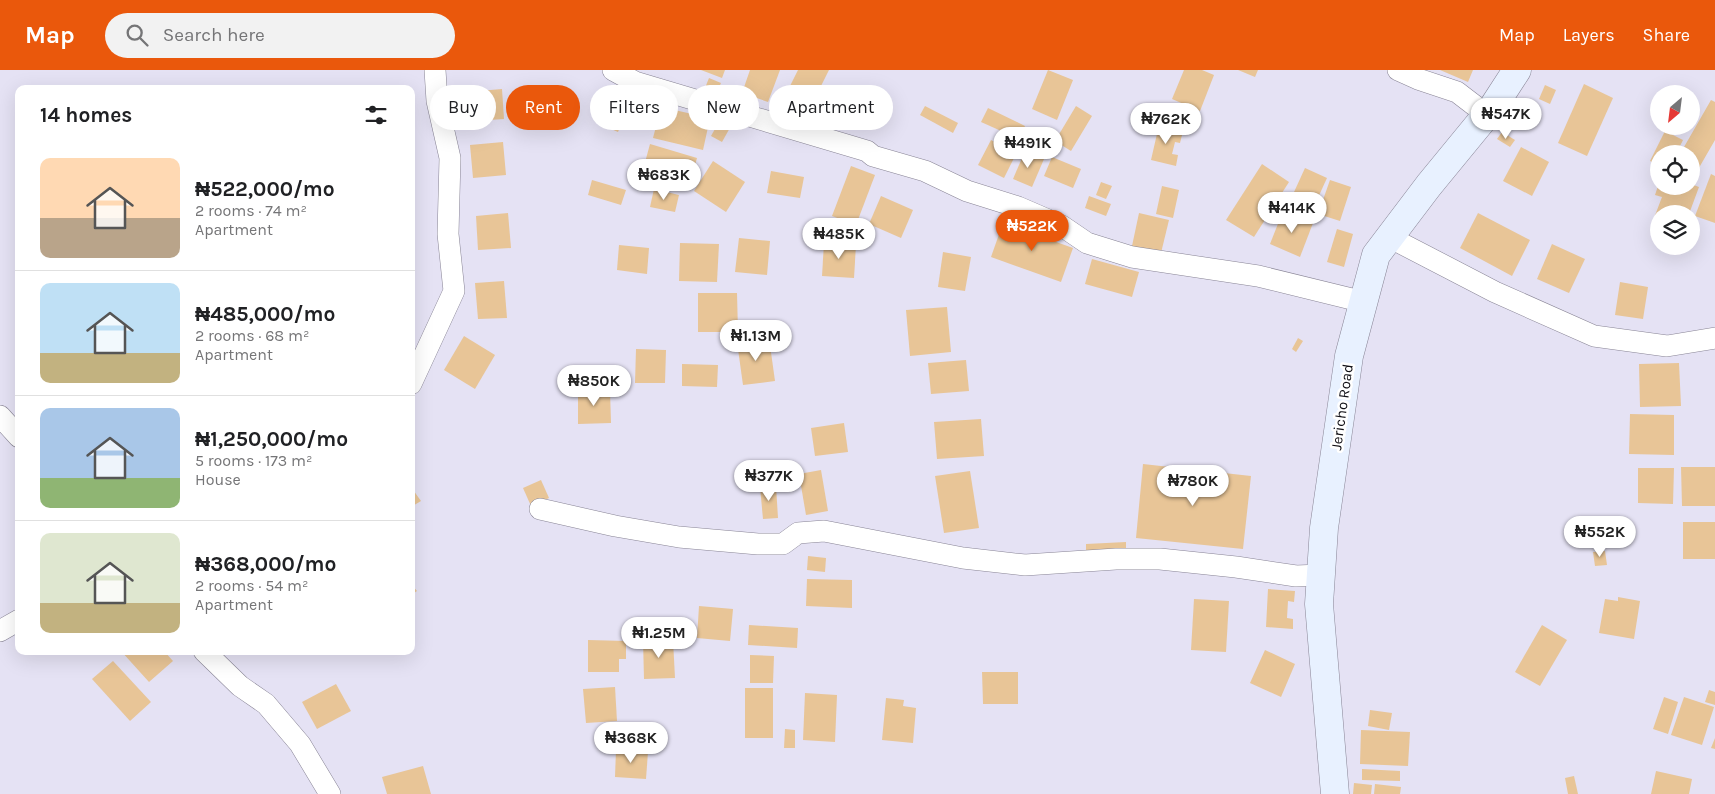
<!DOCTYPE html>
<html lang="en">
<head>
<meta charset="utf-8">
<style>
  body { margin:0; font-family:Karla,sans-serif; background:#f2f2f2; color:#202124; height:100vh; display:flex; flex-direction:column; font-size:19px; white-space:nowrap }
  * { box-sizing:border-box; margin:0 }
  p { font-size:16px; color:#757577 }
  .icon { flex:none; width:28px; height:28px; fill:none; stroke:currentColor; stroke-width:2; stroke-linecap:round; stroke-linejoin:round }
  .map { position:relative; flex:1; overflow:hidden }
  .panel { position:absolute; left:15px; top:15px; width:400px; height:570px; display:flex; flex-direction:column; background:#fff; border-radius:10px; box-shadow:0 5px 20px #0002 }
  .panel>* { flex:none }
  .banner { position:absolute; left:430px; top:15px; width:475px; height:45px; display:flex; gap:10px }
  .needle { width:32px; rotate:208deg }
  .controls { position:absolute; left:1650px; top:15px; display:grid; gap:10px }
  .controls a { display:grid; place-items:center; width:50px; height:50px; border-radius:50%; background:#fff; box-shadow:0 5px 20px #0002; font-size:25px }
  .price { position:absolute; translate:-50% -42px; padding:0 11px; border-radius:18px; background:#fff; color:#222; font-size:16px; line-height:32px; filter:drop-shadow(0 1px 2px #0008) }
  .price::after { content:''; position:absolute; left:50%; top:30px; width:15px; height:11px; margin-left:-8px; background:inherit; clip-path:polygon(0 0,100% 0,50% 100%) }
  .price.on { background:#ea580c; color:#fff }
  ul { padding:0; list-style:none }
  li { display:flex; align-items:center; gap:15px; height:125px; padding:0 25px }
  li+li { border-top:1px solid #e0e0e0 }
  li span { display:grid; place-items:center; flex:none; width:140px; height:100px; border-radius:10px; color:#555 }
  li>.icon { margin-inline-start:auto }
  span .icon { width:60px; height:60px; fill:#fffc; stroke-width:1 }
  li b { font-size:21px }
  h2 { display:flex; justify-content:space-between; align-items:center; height:60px; padding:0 25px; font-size:21px }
  .pill { padding:0 18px; border-radius:22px; background:#fff; box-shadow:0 5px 20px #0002; font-size:18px; line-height:45px }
  .pill.on { background:#ea580c; color:#fff }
  header { display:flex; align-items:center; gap:30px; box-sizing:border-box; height:70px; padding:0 25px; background:#ea580c; color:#fff }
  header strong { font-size:24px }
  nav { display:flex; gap:28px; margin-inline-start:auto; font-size:18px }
  .search { width:350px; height:45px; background:#f2f2f2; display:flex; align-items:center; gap:12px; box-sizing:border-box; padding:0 18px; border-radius:28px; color:#757577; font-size:19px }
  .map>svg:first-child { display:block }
  .building { fill:#e8c597 }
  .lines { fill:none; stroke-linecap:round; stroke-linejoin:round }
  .street-casing { stroke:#888495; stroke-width:22 }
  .secondary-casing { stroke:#888495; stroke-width:29 }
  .street { stroke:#fff; stroke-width:21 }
  .secondary { stroke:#e8f1ff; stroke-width:28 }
  .labels { text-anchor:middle; stroke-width:5; stroke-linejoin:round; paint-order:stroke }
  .street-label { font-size:15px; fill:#100f15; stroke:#fff }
</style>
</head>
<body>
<header>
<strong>Map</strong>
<div class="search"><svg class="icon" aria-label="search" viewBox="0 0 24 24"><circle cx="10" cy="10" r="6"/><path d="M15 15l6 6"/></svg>Search here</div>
<nav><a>Map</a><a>Layers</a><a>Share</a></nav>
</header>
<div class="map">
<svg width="1715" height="724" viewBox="0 0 1715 724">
  <rect width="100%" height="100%" fill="#e5e2f4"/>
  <g class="building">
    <polygon points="701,0 725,0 722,8"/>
    <polygon points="750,0 780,0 768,32 742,23"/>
    <polygon points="798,0 829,0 806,46 781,34"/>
    <polygon points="1048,0 1073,10 1057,50 1032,39"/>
    <polygon points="1184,0 1202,0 1214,5 1200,41 1172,29"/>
    <polygon points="1238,0 1258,0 1255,7"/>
    <polygon points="1440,0 1473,0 1468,12"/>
    <polygon points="709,8 721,13 714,28 703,23"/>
    <polygon points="1584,14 1613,28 1587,86 1558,73"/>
    <polygon points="1545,15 1556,20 1550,34 1539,29"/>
    <polygon points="502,19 504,49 458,52 456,23"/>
    <polygon points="636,25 644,28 641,36 633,33"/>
    <polygon points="1711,30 1715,32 1715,70 1696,103 1691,100 1691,84 1680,84"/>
    <polygon points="925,36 958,53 953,63 920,45"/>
    <polygon points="1076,36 1092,46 1071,81 1055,71"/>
    <polygon points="661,37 710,48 703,80 653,68"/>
    <polygon points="988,38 1025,56 1019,69 981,52"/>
    <polygon points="608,41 624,47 618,62 602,55"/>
    <polygon points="720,50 731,56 722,72 711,66"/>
    <polygon points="1159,55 1183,61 1180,73 1175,72 1172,84 1178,85 1176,96 1151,90"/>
    <polygon points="1034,57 1053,66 1045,82 1026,72"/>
    <polygon points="1665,61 1683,70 1676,84 1659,84 1659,95 1650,91"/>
    <polygon points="1502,62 1515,70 1510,77 1497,69"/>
    <polygon points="991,70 1016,84 1004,108 978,95"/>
    <polygon points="503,72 506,105 473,108 470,75"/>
    <polygon points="650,74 697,88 688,120 641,107"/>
    <polygon points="1521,77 1549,92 1532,126 1503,111"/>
    <polygon points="1025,81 1044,89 1032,117 1013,109"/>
    <polygon points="1052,87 1081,99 1073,118 1044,106"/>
    <polygon points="713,91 745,112 726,142 694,121"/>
    <polygon points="1262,94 1289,112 1254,167 1226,150"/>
    <polygon points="851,96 875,105 856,155 832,146"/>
    <polygon points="1305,98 1327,108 1311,143 1289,133"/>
    <polygon points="771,101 804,107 800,128 767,123"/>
    <polygon points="1711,104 1715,106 1715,153 1695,146"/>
    <polygon points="592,110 626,120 621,135 588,125"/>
    <polygon points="1330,110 1351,117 1340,151 1318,144"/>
    <polygon points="1101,112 1112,116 1106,129 1096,125"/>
    <polygon points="1691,114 1699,117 1689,144 1659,144 1659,150 1654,148 1662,127 1655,125 1658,116 1691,116"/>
    <polygon points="1162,116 1179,120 1173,148 1156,144"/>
    <polygon points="654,119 679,125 675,142 650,137"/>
    <polygon points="881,126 913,140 901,168 869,154"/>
    <polygon points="1089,126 1111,134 1106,146 1085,138"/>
    <polygon points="1283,141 1313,153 1300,187 1270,174"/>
    <polygon points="508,143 511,178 478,180 476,146"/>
    <polygon points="1139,143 1169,150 1161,183 1132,176"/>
    <polygon points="1478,143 1530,170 1512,206 1460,178"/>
    <polygon points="1003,153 1073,178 1061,212 991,187"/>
    <polygon points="1337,159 1353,164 1344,197 1327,192"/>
    <polygon points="739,168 770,171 767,205 735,202"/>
    <polygon points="680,173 719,174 717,212 679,211"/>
    <polygon points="824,173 856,175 854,208 822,206"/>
    <polygon points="1552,174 1585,189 1569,223 1537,209"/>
    <polygon points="619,175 649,178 647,204 617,200"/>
    <polygon points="943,182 971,187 965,221 938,217"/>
    <polygon points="1092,189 1139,202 1132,227 1085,214"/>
    <polygon points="504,211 507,248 478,249 475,213"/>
    <polygon points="1620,212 1648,217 1643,249 1615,245"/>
    <polygon points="698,223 737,223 738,262 698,262"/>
    <polygon points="947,237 951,282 910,286 906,240"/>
    <polygon points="464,266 495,285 475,319 444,300"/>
    <polygon points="769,268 775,311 743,315 737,272"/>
    <polygon points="1298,268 1303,271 1296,282 1292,279"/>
    <polygon points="636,279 666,280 665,313 635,313"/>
    <polygon points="966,290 969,321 931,324 928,293"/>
    <polygon points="1679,293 1681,336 1640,337 1639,294"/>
    <polygon points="682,294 718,295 717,317 682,316"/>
    <polygon points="578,321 610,321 611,353 578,354"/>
    <polygon points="1630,344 1674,345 1674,385 1629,384"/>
    <polygon points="981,349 984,386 937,389 934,352"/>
    <polygon points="844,353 848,382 815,386 811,358"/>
    <polygon points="1143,394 1251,406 1243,479 1136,468"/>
    <polygon points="1681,397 1715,397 1715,436 1682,436"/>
    <polygon points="1638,398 1674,398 1673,434 1638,433"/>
    <polygon points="821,400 828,441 806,445 799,404"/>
    <polygon points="970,401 979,458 944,463 935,406"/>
    <polygon points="541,410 549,428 531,436 523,418"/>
    <polygon points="776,416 778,448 763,449 760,417"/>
    <polygon points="411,417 421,431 411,437"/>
    <rect x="1683" y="452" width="32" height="37"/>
    <polygon points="1126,472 1126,481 1086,483 1086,474"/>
    <polygon points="1605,481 1607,495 1595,496 1593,482"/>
    <polygon points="808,486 826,488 825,502 807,500"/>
    <polygon points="807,509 852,510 852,538 806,536"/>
    <polygon points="411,514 417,521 411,525"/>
    <polygon points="1268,519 1295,521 1294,532 1288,531 1287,548 1293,549 1293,559 1266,557"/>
    <polygon points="1618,527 1640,531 1634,569 1599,563 1605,529 1618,531"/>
    <polygon points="1194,529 1229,531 1226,582 1191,580"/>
    <polygon points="699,536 733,539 730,571 697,568"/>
    <polygon points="749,555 798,558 797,578 748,575"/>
    <polygon points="1542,555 1567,570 1540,616 1515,602"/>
    <polygon points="588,570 626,571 626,589 619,589 619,602 588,602"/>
    <polygon points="643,570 673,570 675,608 644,609"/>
    <polygon points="1265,580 1295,594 1281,627 1250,613"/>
    <polygon points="121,581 164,581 173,591 149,612"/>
    <polygon points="750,585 774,586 773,613 750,613"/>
    <polygon points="113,591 151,632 130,651 92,609"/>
    <polygon points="982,602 1018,602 1018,634 983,634"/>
    <polygon points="336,614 351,641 317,659 302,632"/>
    <polygon points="615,617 617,651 586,653 583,619"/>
    <rect x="745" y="618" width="28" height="50"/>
    <polygon points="1709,620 1715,622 1715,635 1705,632"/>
    <polygon points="805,623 837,625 835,672 803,670"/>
    <polygon points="1664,627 1678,632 1668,664 1653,659"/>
    <polygon points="1684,627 1714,637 1702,675 1671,665"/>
    <polygon points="886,628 904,630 903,636 916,638 913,673 882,670"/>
    <polygon points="1370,640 1392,643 1389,660 1368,656"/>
    <polygon points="785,659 795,660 795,678 784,678"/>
    <polygon points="1361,660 1410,662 1408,696 1360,694"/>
    <polygon points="1715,668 1715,679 1711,678"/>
    <polygon points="616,680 648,682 646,709 615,707"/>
    <polygon points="423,696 431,724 387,724 382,707"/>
    <polygon points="1362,699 1400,701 1400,711 1362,710"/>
    <polygon points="1656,701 1692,709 1689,724 1651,724"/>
    <polygon points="1574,706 1578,724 1568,724 1565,708"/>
    <polygon points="1354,713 1372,715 1371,724 1353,724"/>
    <polygon points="1375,714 1401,717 1400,724 1374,724"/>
  </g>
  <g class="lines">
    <g class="street-casing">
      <g id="street">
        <polyline points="613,0 635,12 867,81 873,86 925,101 967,121 1018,137 1062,156 1087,173 1132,187 1258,206 1364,232"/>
        <polyline points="1398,0 1418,9 1457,22 1487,45"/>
        <polyline points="1389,167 1495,222 1594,266 1667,276 1715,268"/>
        <polyline points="411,314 454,221 448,164 450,88 437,31 435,0"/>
        <polyline points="0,346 19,367"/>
        <polyline points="540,439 615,456 679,467 758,474 783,474 798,463 824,461 963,488 1025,495 1116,489 1160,489 1236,497 1296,506 1321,505"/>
        <polyline points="0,561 19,550"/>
        <polyline points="204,581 240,616 266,634 300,674 330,724"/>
      </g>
    </g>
    <g class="secondary-casing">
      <polyline id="secondary" points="1335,724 1319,534 1324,458 1349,286 1376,185 1429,115 1493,37 1517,0"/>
    </g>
    <use href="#street" class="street"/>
    <use href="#secondary" class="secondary"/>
  </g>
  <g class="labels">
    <g class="street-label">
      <text transform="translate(1342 337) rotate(-82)" y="5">Jericho Road</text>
    </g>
  </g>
</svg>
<div class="controls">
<a><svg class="needle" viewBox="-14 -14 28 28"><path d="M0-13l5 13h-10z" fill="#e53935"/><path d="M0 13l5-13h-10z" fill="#757577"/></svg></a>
<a><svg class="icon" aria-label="locate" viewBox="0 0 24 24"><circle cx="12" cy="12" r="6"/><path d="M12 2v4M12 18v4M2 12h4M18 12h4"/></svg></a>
<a><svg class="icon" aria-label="layers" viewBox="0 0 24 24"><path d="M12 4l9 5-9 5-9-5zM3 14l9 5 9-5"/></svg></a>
</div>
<b class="price" style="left:1506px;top:70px">₦547K</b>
<b class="price" style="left:1166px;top:75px">₦762K</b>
<b class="price" style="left:1028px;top:99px">₦491K</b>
<b class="price" style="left:664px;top:131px">₦683K</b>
<b class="price" style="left:1292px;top:164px">₦414K</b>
<b class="price on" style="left:1032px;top:182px">₦522K</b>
<b class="price" style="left:839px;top:190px">₦485K</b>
<b class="price" style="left:756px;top:292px">₦1.13M</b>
<b class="price" style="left:594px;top:337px">₦850K</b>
<b class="price" style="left:769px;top:432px">₦377K</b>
<b class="price" style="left:1193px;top:437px">₦780K</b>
<b class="price" style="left:1600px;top:488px">₦552K</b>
<b class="price" style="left:659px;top:589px">₦1.25M</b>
<b class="price" style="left:631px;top:694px">₦368K</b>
<div class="banner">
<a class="pill">Buy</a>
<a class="pill on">Rent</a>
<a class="pill">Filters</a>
<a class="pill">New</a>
<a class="pill">Apartment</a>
</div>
<section class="panel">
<h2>14 homes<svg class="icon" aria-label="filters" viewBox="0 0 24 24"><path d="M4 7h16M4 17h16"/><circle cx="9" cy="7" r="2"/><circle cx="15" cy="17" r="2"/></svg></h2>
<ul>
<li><span style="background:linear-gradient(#ffd9b3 60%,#b9a48a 0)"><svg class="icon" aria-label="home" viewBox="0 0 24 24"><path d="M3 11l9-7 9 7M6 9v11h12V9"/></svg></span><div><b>₦522,000/mo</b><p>2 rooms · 74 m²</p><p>Apartment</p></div></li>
<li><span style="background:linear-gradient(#bfe0f5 70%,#c2b280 0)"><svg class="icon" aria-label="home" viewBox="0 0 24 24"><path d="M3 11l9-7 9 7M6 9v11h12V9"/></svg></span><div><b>₦485,000/mo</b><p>2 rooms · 68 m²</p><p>Apartment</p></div></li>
<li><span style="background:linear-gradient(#a9c7e8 70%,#8fb573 0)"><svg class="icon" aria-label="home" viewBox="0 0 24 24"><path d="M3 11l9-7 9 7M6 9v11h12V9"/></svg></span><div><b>₦1,250,000/mo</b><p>5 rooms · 173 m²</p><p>House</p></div></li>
<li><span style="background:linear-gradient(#dfe7d0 70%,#c2b280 0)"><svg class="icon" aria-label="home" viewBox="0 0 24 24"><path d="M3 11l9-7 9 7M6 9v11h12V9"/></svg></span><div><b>₦368,000/mo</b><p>2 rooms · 54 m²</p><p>Apartment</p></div></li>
</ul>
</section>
</div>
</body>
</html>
